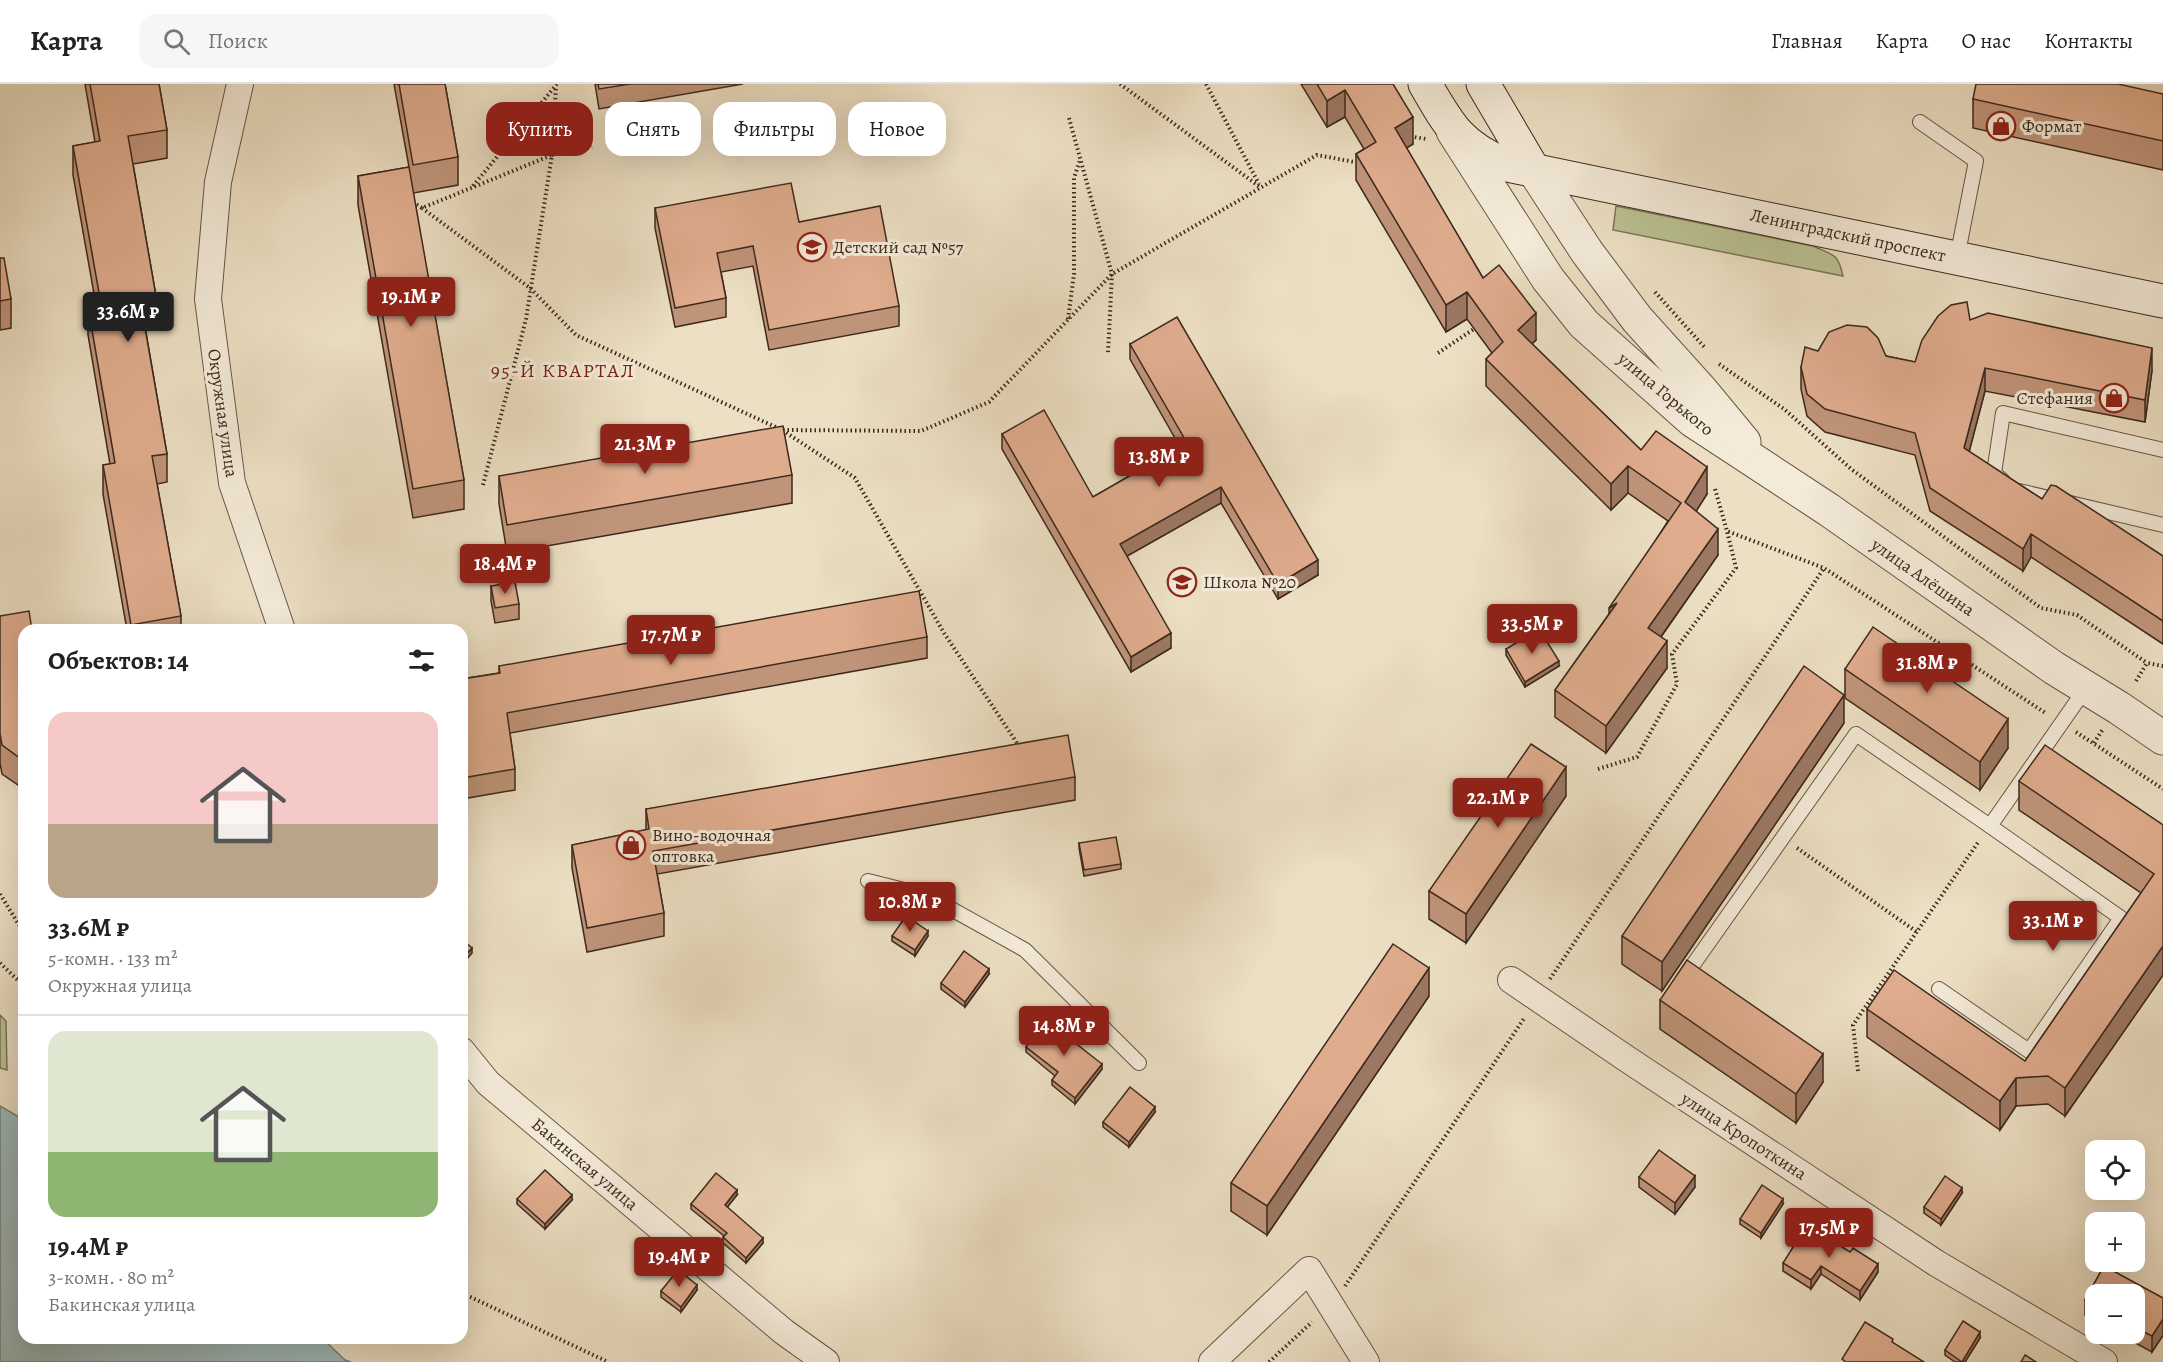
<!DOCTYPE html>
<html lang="ru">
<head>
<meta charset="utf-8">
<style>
  body { margin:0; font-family:Alegreya,serif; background:#f6f6f6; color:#222; height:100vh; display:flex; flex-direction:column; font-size:22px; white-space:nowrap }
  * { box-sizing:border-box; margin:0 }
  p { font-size:20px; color:#767676 }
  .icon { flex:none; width:33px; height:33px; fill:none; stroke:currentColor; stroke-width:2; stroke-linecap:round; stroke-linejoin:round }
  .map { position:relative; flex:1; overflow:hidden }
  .side { position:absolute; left:18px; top:540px; width:450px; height:720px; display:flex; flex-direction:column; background:#fff; border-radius:18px; box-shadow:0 6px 24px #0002 }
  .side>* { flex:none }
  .hud { position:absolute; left:486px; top:18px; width:570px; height:54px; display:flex; gap:12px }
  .tools { position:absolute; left:2085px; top:1056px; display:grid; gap:12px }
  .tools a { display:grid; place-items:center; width:60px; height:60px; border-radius:12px; background:#fff; box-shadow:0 6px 24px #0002; font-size:30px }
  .price { position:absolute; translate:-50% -51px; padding:0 14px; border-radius:6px; background:#8f2418; color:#fff; font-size:20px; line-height:39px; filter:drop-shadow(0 2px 3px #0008) }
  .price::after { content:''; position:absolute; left:50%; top:36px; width:18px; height:14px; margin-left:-9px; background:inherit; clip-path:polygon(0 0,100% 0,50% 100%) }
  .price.on { background:#222; color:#fff }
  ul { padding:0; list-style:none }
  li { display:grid; align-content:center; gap:12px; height:318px; padding:0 30px }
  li+li { border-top:2px solid #e0e0e0 }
  li span { display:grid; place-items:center; height:186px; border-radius:18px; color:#555 }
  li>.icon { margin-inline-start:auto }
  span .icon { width:108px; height:108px; fill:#fffc; stroke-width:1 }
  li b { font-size:26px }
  h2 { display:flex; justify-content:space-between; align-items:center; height:72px; padding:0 30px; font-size:26px }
  .tag { padding:0 21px; border-radius:18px; background:#fff; box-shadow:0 6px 24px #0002; font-size:21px; line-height:54px }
  .tag.on { background:#8f2418; color:#fff }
  header { display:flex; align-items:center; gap:36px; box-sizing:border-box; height:84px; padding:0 30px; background:#fff; border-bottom:2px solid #e0e0e0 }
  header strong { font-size:28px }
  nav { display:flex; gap:33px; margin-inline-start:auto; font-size:21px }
  .search { width:420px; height:54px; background:#f6f6f6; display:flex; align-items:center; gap:15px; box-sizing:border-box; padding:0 21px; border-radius:18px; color:#767676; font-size:22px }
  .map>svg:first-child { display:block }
  .green { fill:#bac192; stroke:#7c7558; stroke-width:1.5 }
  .water { fill:#9cbabc; stroke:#76807d; stroke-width:1.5 }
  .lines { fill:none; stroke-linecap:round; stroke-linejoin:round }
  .service-casing { stroke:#695647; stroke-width:16 }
  .minor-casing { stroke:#695647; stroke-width:28 }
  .tertiary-casing { stroke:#695647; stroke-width:35 }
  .secondary-casing { stroke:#3d291e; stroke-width:35 }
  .path { stroke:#3d291e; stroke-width:4; stroke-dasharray:1.5 3; stroke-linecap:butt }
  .service { stroke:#f3ead8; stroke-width:14 }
  .minor { stroke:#f3ead8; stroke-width:26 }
  .tertiary { stroke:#f3ead8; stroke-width:33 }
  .secondary { stroke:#f3ead8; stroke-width:33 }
  .wall { fill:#c09479; stroke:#3d291e; stroke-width:1.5 }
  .shaded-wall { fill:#9c7863; stroke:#3d291e; stroke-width:1.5 }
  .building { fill:#dfac8d; stroke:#3d291e; stroke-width:1.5 }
  .labels { text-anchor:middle; stroke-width:6; stroke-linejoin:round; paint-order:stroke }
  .poi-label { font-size:18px; fill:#3d291e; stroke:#f3ead8; text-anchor:start }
  .street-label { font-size:18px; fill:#3d291e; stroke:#f3ead8 }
  .neighbourhood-label { font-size:20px; letter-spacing:1.5px; fill:#7a1f14; stroke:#f3ead8 }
</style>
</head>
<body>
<header>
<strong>Карта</strong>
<div class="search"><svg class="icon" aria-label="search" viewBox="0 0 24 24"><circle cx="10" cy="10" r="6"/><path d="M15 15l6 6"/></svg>Поиск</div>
<nav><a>Главная</a><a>Карта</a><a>О нас</a><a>Контакты</a></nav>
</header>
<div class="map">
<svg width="2163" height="1278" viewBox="0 0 2163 1278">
  <rect width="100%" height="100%" fill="#ecdfc3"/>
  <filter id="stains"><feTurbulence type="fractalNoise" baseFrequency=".00333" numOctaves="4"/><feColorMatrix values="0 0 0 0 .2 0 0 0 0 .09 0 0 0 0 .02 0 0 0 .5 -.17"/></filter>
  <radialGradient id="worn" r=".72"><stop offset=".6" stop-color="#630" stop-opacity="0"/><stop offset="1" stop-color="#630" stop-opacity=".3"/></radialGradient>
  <g class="green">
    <path d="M 1616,122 L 1813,162 C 1833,171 1838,169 1843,192 L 1613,146 Z"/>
    <polygon points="0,931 6,937 7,986 0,984"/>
  </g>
  <polygon class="water" points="0,1022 24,1036 24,1254 322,1254 345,1276 351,1278 0,1278"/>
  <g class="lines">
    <g class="service-casing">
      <g id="service">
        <polyline points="1920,38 1976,77 1957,174"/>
        <polyline points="2003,397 1994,389 2003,329 2163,366"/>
        <polyline points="2019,407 2163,441"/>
        <polyline points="868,797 928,812 1025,866 1139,979"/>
        <polyline points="1683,895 1856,650 1990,742"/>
        <polyline points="1939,905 2029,967 2121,834 1990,742 2086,604"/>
      </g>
    </g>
    <g class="minor-casing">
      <g id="minor">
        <polyline points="240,0 218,98 208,215 232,399 282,546"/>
        <polyline points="1511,896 1627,975 1936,1179 2104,1278"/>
        <polyline points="462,967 488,999 784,1248 826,1278"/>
        <polyline points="1212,1278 1309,1186 1366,1278"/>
      </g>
    </g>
    <g class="tertiary-casing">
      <g id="tertiary">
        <polyline points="1453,47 1548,195 1584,240 1692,336 1829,426 2054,584 2119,624 2163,654"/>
        <polyline points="1533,85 1587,168 1637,235 1701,306 1744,358"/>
      </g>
    </g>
    <g class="secondary-casing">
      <g id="secondary">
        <path d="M 1425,0 C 1449,41 1458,60 1503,80 L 2163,217"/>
        <polyline points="1483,0 1533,85"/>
      </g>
    </g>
    <g class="path">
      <polyline points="1120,0 1260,103"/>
      <polyline points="1206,0 1259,100"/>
      <polyline points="1069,34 1112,190 1108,269"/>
      <polyline points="1411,55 1414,53 1426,55"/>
      <polyline points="473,102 557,0"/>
      <polyline points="413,118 422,124 552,71 556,2"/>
      <polyline points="422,124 530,204 576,251 782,346 855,394 944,549 1019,662"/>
      <polyline points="1655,208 1706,265"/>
      <polyline points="1068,235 1074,190 1074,94 1080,76"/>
      <polyline points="1438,269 1474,245"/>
      <polyline points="1719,280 1784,325 1851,385 2041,524 2077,531 2147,579"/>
      <polyline points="783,346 921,347 989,318 1112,190 1317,71 1360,79"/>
      <polyline points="483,401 526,235 552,71 592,63"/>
      <polyline points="1715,405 1727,447 1824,484"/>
      <polyline points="2136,597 2147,579 2163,582"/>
      <polyline points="2076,648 2163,705"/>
      <polyline points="2094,659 2103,645"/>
      <polyline points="1598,685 1637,673 1677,600 1672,570 1736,484 1727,447"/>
      <polyline points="1797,764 1917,848"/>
      <polyline points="0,810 24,849"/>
      <polyline points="0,879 24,902"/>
      <polyline points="1550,895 1824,484 2047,630"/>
      <polyline points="1858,987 1853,941 1979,757"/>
      <polyline points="1345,1202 1525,933"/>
      <polyline points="462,1209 608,1278"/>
      <polyline points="1269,1278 1312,1238"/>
    </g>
    <use href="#service" class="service"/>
    <use href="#minor" class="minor"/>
    <use href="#tertiary" class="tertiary"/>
    <use href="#secondary" class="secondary"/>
  </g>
  <g class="wall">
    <polygon points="85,0 159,0 167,46 167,74 133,80 156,212 156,241 145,243 167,370 167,398 157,400 181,532 181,546 127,546 103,410 103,381 110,380 88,251 88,223 96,221 73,91 73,62 95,58"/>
    <polygon points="394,0 445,0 458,73 458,101 413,109 464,396 464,425 413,434 358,121 358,92 409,83"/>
    <polygon points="595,0 743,0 599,25"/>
    <polygon points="1301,0 1393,0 1413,60 1406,64 1483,194 1536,256 1532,260 1641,366 1707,410 1696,427 1718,471 1661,553 1667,584 1606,669 1555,633 1555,606 1609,530 1668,437 1628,409 1611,426 1486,302 1486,275 1492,269 1467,235 1446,248 1356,96 1356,70 1364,65 1345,33 1327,43"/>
    <polygon points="2163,10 2163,86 1973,44 1973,15"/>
    <polygon points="655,124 799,138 899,222 899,242 769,266 753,182 721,188 726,214 726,233 675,243 655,144"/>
    <polygon points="0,174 11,215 11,244 0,246"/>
    <polygon points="1970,236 2152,286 2145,338 1985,307 1969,368 2042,415 2163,472 2163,560 2031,473 2023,487 1930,427 1915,371 1825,348 1807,332 1801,305 1801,283 1818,267 1886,272 1915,278"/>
    <polygon points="1130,260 1318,491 1278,515 1221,419 1127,472 1171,564 1131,588 1002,365 1002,350 1093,413 1180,363 1130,275"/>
    <polygon points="792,391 792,419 507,469 499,420 499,392"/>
    <polygon points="491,502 519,520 519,535 495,539 491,517"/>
    <polygon points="0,532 24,546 24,705 2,690 0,679"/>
    <polygon points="927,553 927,574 510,649 515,685 515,706 462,715 462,595 499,589 499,582"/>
    <polygon points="1506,565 1559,582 1525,603 1506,571"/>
    <polygon points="1845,585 2008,664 1980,706 1845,614"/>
    <polygon points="1844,639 1662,907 1622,880 1622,852"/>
    <polygon points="1075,693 1075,716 657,790 664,829 664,852 587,868 572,784 572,761 646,746 646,725"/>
    <polygon points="2019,697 2163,741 2163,891 2065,1032 2048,1020 2016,1022 2000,1046 1867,953 1867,925 2025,977 2141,809 2019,726"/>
    <polygon points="1566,712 1466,859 1429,835 1429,807"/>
    <polygon points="1079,759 1121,780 1121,785 1084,792 1079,764"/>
    <polygon points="892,852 928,852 915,872 892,857"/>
    <polygon points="989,890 965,923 941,905 941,899"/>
    <polygon points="1429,912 1267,1151 1231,1127 1231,1099"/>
    <polygon points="1660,916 1823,998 1796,1039 1660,945"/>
    <polygon points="1071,955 1102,985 1075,1020 1052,1001 1052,996 1055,992 1026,968 1026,963"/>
    <polygon points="1155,1028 1129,1063 1103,1043 1103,1038"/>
    <polygon points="1639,1093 1695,1103 1675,1130 1639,1103"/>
    <polygon points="1962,1109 1941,1141 1924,1129 1924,1123"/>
    <polygon points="737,1111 727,1123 763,1159 746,1179 723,1159 723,1153 724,1152 691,1125 691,1120"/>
    <polygon points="517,1115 572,1116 545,1145 517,1120"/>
    <polygon points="1783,1120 1761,1154 1740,1140 1740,1135"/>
    <polygon points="1850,1168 1878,1188 1860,1216 1821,1190 1811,1205 1783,1187 1783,1179"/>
    <polygon points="2104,1182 2163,1214 2163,1251 2152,1268 2119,1250 2134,1250 2134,1210 2096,1210 2096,1237 2085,1231 2085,1216"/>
    <polygon points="697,1206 681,1228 661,1213 661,1207"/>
    <polygon points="1980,1254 1965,1278 1955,1278 1945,1271 1945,1266"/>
  </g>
  <g class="shaded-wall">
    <polygon points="1345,6 1345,33 1327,43 1327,17"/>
    <polygon points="1413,33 1413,60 1395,71 1395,44"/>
    <polygon points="1467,208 1467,235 1446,248 1446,221"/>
    <polygon points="1536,229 1536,256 1518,272 1518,246"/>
    <polygon points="2152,264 2152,286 2145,338 2145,316"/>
    <polygon points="1985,284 1985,307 1964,387 1964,364"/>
    <polygon points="1628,382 1628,409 1611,426 1611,400"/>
    <polygon points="1707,383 1707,410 1685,445 1685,418"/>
    <polygon points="1221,403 1221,419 1120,476 1120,460"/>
    <polygon points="1718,445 1718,471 1648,571 1648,544"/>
    <polygon points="2031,450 2031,473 2023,487 2023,465"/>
    <polygon points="1318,476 1318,491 1278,515 1278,500"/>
    <polygon points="1617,519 1609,550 1609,524"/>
    <polygon points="1171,549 1171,564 1131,588 1131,573"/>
    <polygon points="1667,557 1667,584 1606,669 1606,642"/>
    <polygon points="1559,577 1559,582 1525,603 1525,598"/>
    <polygon points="1844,611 1844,639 1662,907 1662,878"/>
    <polygon points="2008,635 2008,664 1980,706 1980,678"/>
    <polygon points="1566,683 1566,712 1466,859 1466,830"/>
    <polygon points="928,847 928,852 915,872 915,866"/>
    <polygon points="2163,862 2163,891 2065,1032 2065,1004"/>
    <polygon points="472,864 472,869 462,881 462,875"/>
    <polygon points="1429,884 1429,912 1267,1151 1267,1122"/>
    <polygon points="989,885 989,890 965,923 965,918"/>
    <polygon points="1823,970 1823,998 1796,1039 1796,1010"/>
    <polygon points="1102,980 1102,985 1075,1020 1075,1014"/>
    <polygon points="2016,994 2016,1022 2000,1046 2000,1017"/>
    <polygon points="1155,1023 1155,1028 1129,1063 1129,1058"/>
    <polygon points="1695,1092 1695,1103 1675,1130 1675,1119"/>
    <polygon points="1962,1104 1962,1109 1941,1141 1941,1135"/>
    <polygon points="737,1106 737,1111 725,1126 725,1121"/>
    <polygon points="572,1111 572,1116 545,1145 545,1140"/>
    <polygon points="1783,1115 1783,1120 1761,1154 1761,1149"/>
    <polygon points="763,1154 763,1159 746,1179 746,1174"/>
    <polygon points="1878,1180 1878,1188 1860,1216 1860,1207"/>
    <polygon points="1821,1182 1821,1190 1811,1205 1811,1196"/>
    <polygon points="697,1201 697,1206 681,1228 681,1223"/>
    <polygon points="2163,1235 2163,1251 2152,1268 2152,1252"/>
    <polygon points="1980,1248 1980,1254 1965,1278 1962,1278"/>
  </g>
  <g class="building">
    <polygon points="90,0 159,0 167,46 128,52 156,212 140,215 167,370 152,372 181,532 131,541 103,381 115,379 88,223 101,220 73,62 100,57"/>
    <polygon points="399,0 445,0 458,73 413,81"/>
    <polygon points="598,0 630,0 599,5"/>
    <polygon points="1317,0 1393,0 1413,33 1395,44 1483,194 1499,181 1536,229 1518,246 1641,366 1656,347 1707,383 1685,418 1718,445 1648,544 1667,557 1606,642 1555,606 1617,519 1609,524 1681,419 1628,382 1611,400 1486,275 1503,258 1467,208 1446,221 1356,70 1376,58 1345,6 1327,17"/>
    <polygon points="1976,0 2118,0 2163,10 2163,57 1973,15"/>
    <polygon points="409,83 464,396 413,405 358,92"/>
    <polygon points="791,99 799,138 880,122 899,222 769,246 753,162 717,169 726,214 675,224 655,124"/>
    <polygon points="0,174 4,174 11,215 0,217"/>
    <polygon points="1967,218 1970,236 1988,229 2152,264 2145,316 1985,284 1964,364 2042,415 2051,401 2056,402 2163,472 2163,537 2031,450 2023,465 1930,404 1915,349 1825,325 1807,310 1801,283 1805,263 1818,267 1829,248 1847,241 1867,243 1878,254 1886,272 1915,278 1922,256 1938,232 1951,221"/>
    <polygon points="1177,233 1318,476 1278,500 1221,403 1120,460 1171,549 1131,573 1002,350 1044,326 1093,413 1187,359 1130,260"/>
    <polygon points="783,342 792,391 507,441 499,392"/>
    <polygon points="515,498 519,520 495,524 491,502"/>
    <polygon points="919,507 927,553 507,629 515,685 462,694 462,595 500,589 499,582"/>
    <polygon points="29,527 32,546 24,546 24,677 2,661 0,650 0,532"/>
    <polygon points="1873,543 2008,635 1980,678 1845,585"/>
    <polygon points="1539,545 1559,577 1525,598 1506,565"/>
    <polygon points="1804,582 1844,611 1662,878 1622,852"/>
    <polygon points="1068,651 1075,693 653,767 664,829 587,844 572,761 649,745 646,725"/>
    <polygon points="1531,660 1566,683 1466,830 1429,807"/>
    <polygon points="2045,661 2163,741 2163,862 2065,1004 2048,992 2016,994 2000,1017 1867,925 1894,886 2025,977 2154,790 2019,697"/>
    <polygon points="1116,753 1121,780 1084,786 1079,759"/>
    <polygon points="906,832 928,847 915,866 892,852"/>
    <polygon points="462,855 472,864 462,875"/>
    <polygon points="1393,860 1429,884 1267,1122 1231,1099"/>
    <polygon points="964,867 989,885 965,918 941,899"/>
    <polygon points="1687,876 1823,970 1796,1010 1660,916"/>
    <polygon points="1048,933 1071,951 1069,954 1102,980 1075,1014 1052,996 1058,988 1026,963"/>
    <polygon points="1130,1003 1155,1023 1129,1058 1103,1038"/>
    <polygon points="1659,1066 1695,1092 1675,1119 1639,1093"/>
    <polygon points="545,1086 572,1111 545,1140 517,1115"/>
    <polygon points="716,1089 737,1106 725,1121 763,1154 746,1174 723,1153 727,1149 691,1120"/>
    <polygon points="1945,1092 1962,1104 1941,1135 1924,1123"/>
    <polygon points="1762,1101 1783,1115 1761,1149 1740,1135"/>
    <polygon points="1807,1141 1850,1168 1853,1164 1878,1180 1860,1207 1821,1182 1811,1196 1783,1179"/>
    <polygon points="2104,1182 2163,1214 2163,1235 2152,1252 2134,1243 2134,1210 2096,1210 2096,1221 2085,1216"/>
    <polygon points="678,1186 697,1201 681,1223 661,1207"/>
    <polygon points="1963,1237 1980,1248 1962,1278 1945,1266"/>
    <polygon points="1865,1238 1893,1255 1892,1258 1924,1278 1846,1278 1842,1275"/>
    <polygon points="2025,1271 2036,1278 2021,1278"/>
  </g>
  <defs>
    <g id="shop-ring" transform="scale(1.5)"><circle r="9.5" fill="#f3ead8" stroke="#8f2418" stroke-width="1.5"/><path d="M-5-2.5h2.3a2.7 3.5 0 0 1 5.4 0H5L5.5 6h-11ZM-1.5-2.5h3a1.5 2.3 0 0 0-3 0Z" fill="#8f2418"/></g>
    <g id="school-ring" transform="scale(1.5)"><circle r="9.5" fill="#f3ead8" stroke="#8f2418" stroke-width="1.5"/><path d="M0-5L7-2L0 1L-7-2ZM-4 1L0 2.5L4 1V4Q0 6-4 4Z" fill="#8f2418"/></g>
  </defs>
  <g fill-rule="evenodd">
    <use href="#shop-ring" x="2001" y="42"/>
    <use href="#school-ring" x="812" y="163"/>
    <use href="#shop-ring" x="2114" y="314"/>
    <use href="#school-ring" x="1182" y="498"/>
    <use href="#shop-ring" x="631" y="761"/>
  </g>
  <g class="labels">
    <g class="poi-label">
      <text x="2022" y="48">Формат</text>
      <text x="833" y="169">Детский сад №57</text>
      <text x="2093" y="320" text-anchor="end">Стефания</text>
      <text x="1203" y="504">Школа №20</text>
      <text x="652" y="757">Вино-водочная<tspan x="652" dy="21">оптовка</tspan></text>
    </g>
    <g class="street-label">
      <text transform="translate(1848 151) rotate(12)" y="6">Ленинградский проспект</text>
      <text transform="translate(1666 310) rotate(40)" y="6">улица Горького</text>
      <text transform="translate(223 329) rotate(82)" y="6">Окружная улица</text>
      <text transform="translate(1923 493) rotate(35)" y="6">улица Алёшина</text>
      <text transform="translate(1744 1052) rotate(33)" y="6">улица Кропоткина</text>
      <text transform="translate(585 1080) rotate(40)" y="6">Бакинская улица</text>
    </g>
    <g class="neighbourhood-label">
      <text x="563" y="293">95-Й КВАРТАЛ</text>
    </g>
  </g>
  <rect width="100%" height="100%" filter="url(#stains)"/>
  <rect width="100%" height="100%" fill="url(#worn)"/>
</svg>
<div class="tools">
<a><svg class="icon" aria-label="locate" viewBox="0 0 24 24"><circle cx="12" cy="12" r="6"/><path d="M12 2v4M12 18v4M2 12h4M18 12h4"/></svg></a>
<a>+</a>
<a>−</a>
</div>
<b class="price" style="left:411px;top:244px">19.1M ₽</b>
<b class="price on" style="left:128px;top:259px">33.6M ₽</b>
<b class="price" style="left:645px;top:391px">21.3M ₽</b>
<b class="price" style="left:1159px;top:404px">13.8M ₽</b>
<b class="price" style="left:505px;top:511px">18.4M ₽</b>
<b class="price" style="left:1532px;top:571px">33.5M ₽</b>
<b class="price" style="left:671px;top:582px">17.7M ₽</b>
<b class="price" style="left:1927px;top:610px">31.8M ₽</b>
<b class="price" style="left:1498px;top:745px">22.1M ₽</b>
<b class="price" style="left:910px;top:849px">10.8M ₽</b>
<b class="price" style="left:2053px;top:868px">33.1M ₽</b>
<b class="price" style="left:1064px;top:973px">14.8M ₽</b>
<b class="price" style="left:1829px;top:1175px">17.5M ₽</b>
<b class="price" style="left:679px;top:1204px">19.4M ₽</b>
<div class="hud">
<a class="tag on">Купить</a>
<a class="tag">Снять</a>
<a class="tag">Фильтры</a>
<a class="tag">Новое</a>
</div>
<section class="side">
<h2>Объектов: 14<svg class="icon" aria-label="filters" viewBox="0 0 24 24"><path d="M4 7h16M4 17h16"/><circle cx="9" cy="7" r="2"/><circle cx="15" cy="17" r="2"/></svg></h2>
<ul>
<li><span style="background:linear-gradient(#f6c9c9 60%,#b9a48a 0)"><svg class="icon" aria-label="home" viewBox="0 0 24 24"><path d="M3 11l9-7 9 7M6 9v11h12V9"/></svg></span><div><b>33.6M ₽</b><p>5-комн. · 133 m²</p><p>Окружная улица</p></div></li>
<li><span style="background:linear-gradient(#dfe7d0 65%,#8fb573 0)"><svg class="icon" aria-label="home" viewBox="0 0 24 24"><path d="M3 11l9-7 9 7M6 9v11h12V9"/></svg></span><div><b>19.4M ₽</b><p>3-комн. · 80 m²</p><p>Бакинская улица</p></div></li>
</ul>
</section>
</div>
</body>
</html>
